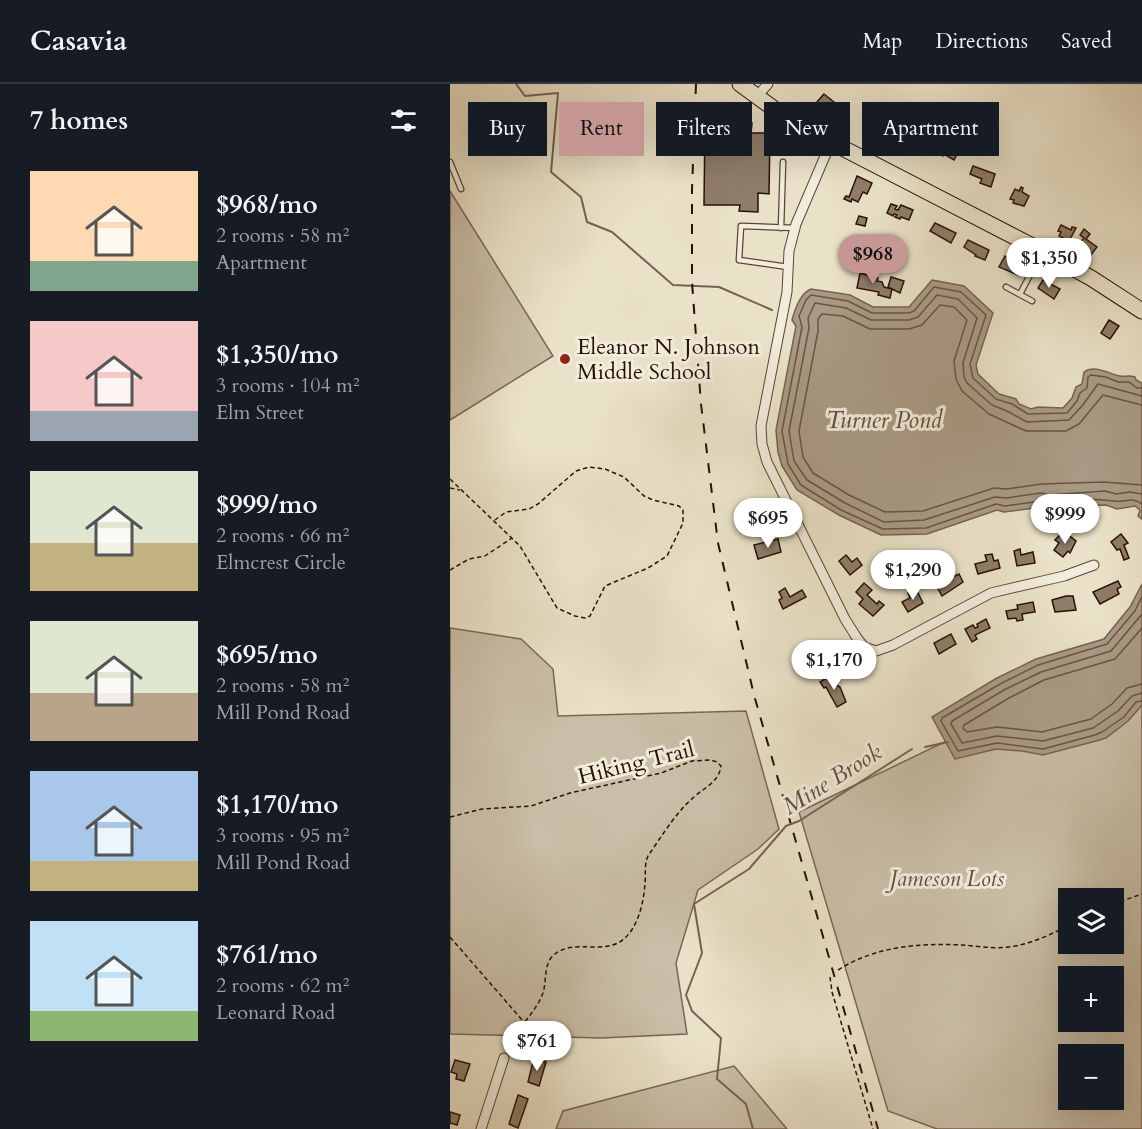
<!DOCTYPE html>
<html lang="en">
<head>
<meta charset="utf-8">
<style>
  body { margin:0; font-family:Cardo,serif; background:#20242c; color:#f1f3f6; height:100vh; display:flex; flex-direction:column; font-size:22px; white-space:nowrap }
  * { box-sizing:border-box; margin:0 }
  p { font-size:20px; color:#9ea1a6 }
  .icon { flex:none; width:33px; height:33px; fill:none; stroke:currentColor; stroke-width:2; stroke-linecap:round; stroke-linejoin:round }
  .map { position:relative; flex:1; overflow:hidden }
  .panel { display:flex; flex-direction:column; background:#171b24; width:450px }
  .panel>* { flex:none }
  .guide { position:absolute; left:18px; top:18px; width:570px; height:54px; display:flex; gap:12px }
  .buttons { position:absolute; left:608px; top:804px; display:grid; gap:12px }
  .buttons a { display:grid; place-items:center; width:66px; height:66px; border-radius:0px; background:#171b24; box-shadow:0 6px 24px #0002; font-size:30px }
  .price { position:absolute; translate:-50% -51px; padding:0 14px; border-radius:21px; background:#fff; color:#222; font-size:20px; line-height:39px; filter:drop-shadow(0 2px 3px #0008) }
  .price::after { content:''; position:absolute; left:50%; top:36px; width:18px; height:14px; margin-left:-9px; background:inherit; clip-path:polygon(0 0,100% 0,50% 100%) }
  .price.selected { background:#c59692; color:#111 }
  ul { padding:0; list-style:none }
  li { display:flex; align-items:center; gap:18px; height:150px; padding:0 30px }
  li span { display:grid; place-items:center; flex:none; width:168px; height:120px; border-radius:0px; color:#555 }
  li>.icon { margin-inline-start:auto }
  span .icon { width:72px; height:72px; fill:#fffc; stroke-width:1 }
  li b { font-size:26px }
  h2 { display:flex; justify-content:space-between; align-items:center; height:72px; padding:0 30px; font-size:26px }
  .pill { padding:0 21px; border-radius:0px; background:#171b24; box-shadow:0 6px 24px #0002; font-size:21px; line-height:54px }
  .pill.selected { background:#c59692; color:#111 }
  header { display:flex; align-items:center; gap:36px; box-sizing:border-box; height:84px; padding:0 30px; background:#171b24; border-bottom:2px solid #363941 }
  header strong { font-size:28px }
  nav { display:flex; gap:33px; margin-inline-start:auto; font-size:21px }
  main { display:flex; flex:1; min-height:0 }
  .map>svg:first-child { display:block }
  .green { fill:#c9bea7; stroke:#7a6656; stroke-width:1.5; fill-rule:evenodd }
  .water { fill:#a99a85; stroke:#766251; stroke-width:1.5 }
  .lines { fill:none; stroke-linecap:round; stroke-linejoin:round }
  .shore { stroke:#6a5444; stroke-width:1.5 }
  .stream { stroke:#766251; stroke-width:2 }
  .building { fill:#8e7d6a; stroke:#2a0f04; stroke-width:1.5 }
  .service-casing { stroke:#5a4435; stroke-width:7 }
  .minor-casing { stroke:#5a4435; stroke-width:11 }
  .primary-casing { stroke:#2a0f04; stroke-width:17 }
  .path { stroke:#2a0f04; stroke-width:1.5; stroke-dasharray:4.5 3; stroke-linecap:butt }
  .service { stroke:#f1ecdb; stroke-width:4.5 }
  .minor { stroke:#f1ecdb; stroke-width:9 }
  .primary { stroke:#eae2c8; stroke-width:15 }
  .rail { stroke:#2a0f04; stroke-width:2; stroke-dasharray:10 10; stroke-linecap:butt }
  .poi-dot { fill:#8f2418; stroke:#f1ecdb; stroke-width:2 }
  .labels { text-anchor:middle; stroke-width:6; stroke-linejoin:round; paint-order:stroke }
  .poi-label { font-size:22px; fill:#2a0f04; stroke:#f1ecdb; text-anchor:start }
  .street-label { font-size:22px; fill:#2a0f04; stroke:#f1ecdb }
  .park-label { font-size:22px; font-style:italic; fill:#624c3d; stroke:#f1ecdb }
  .water-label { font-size:24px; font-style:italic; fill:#634e3e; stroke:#f1ecdb }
</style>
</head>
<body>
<header>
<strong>Casavia</strong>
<nav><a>Map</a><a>Directions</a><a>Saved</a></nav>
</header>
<main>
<section class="panel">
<h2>7 homes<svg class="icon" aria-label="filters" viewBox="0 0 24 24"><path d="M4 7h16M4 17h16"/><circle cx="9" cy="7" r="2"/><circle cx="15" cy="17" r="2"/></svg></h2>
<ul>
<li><span style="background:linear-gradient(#ffd9b3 75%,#7fa58c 0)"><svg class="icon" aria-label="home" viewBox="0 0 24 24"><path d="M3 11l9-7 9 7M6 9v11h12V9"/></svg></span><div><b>$968/mo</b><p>2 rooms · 58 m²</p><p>Apartment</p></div></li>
<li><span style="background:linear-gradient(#f6c9c9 75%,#9aa5b1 0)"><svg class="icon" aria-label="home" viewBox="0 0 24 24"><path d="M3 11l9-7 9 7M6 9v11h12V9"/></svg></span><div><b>$1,350/mo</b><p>3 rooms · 104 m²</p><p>Elm Street</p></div></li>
<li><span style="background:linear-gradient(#dfe7d0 60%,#c2b280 0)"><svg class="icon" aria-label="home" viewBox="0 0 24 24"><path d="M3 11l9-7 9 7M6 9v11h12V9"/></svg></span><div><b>$999/mo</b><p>2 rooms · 66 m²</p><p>Elmcrest Circle</p></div></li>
<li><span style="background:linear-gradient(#dfe7d0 60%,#b9a48a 0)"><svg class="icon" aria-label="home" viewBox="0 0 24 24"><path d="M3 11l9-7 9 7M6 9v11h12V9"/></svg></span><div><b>$695/mo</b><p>2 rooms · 58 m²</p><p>Mill Pond Road</p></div></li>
<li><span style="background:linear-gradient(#a9c7e8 75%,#c2b280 0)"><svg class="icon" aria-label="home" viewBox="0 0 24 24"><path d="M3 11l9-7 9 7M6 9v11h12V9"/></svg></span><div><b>$1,170/mo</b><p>3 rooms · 95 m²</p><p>Mill Pond Road</p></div></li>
<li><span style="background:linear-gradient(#bfe0f5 75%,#8fb573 0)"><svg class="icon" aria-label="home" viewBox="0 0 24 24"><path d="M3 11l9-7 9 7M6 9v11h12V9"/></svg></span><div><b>$761/mo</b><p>2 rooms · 62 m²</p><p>Leonard Road</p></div></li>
</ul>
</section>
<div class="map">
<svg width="692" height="1045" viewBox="0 0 692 1045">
  <rect width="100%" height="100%" fill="#eae2c8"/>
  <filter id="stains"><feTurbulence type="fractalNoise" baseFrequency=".00333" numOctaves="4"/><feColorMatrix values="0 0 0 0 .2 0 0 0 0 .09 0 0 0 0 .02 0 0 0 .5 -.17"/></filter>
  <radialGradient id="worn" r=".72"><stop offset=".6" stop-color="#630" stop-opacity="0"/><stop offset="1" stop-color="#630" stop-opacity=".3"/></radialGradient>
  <g class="green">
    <polygon points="0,107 103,272 0,336"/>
    <polygon points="0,544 71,555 103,585 108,632 296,627 329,745 308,765 248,806 226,879 237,950 151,954 0,950"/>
    <path d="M 692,563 L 692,1045 L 487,1045 L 438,1027 L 349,728 ZM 618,814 L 663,814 L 663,860 L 618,860 ZM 618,892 L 663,892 L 663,938 L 618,938 ZM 618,970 L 663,970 L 663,1016 L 618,1016 Z"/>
    <polygon points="284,982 337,1045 106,1045 113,1027"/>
  </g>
  <g class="water">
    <path d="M 482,196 L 514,202 L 543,229 L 526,281 L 528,290 L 549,310 L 566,315 L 569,320 L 581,325 L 588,323 L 613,324 L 622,314 L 626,303 L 632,300 L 634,288 C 645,280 659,290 670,292 C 676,293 679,291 685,293 L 686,296 L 692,299 L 692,435 L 688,432 L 690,426 L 685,422 L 667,425 L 656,421 L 614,422 L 600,424 L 592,423 L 554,428 L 547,426 L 477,450 L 431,451 L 389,431 L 347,406 L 332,382 L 328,368 L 326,346 L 346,242 L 342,236 C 345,225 350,209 361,205 L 400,211 L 423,223 L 459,223 Z"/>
    <polygon points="692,500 692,621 678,637 656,654 646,657 593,671 572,667 546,665 505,675 482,633 547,594 586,575 654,555 680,523"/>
  </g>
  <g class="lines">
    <g class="shore">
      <path d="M 692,304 L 687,304 L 679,298 L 668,298 L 656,293 L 641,291 L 638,293 L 637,304 L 630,309 L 627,317 L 617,329 L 578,330 L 562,320 L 546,315 L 523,294 L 520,280 L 536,231 L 511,208 L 484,203 L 464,227 L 459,229 L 422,229 L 398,217 L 361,211 L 356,216 L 349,232 L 352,243 L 332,347 L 338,380 L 351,401 L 391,426 L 433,445 L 476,444 L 546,420 L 555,422 L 591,417 L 600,418 C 621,415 643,414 664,417 C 674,419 683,412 692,420"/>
      <polyline points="692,312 648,300 632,322 619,336 577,338 557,327 542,321 517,299 514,293 513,279 527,234 508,215 487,211 468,233 459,236 421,236 396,224 365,219 358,234 359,244 339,347 344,377 357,396 395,419 434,438 474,436 545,413 556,414 591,409 600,411 655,407 666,410 680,408 692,410"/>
      <polyline points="692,321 653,311 629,340 616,347 576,347 539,330 512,307 506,295 504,277 517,236 504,223 490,221 472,241 459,245 420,245 393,232 372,230 368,235 368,247 349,347 353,373 363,389 399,411 435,428 473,427 544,404 557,405 591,400 654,398 692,401"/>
      <polyline points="692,512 685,527 657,560 588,581 550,600 492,634 491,637 508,667 547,659 593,665 645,651 652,648 674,633 686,618 692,617"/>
      <polyline points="692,530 661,567 591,588 554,606 502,637 501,640 512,659 547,652 593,657 643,644 668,627 682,612 692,609"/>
      <polyline points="692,544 665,575 594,596 559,614 514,641 513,644 517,648 547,643 592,648 641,635 662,620 677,604 692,600"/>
    </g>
    <g class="stream">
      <polyline points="66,0 75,12 108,9 101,88 131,113 137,138 162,148 223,201 269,203 322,226"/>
      <polyline points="475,663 498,658"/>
      <polyline points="303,1045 296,1020 267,995 271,954 242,927 236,911 252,869 244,820 299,785 336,742 349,737 462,665"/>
    </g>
  </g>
  <g class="building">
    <polygon points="374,10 384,18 376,27 366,19"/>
    <polygon points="496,21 504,25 500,32 493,28"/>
    <polygon points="388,24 397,30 392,37 383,32"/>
    <polygon points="255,38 302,39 301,49 320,49 319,110 308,109 308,128 289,127 290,121 254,121"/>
    <polygon points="433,46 440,50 432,66 423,62"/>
    <polygon points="487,51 504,63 505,60 511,63 504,76 494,70 493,72 488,69 489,67 481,62"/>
    <polygon points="523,82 545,90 541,103 530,99 532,95 520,90"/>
    <polygon points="407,92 422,99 417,110 413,108 408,118 402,115 401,118 394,115 396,112 399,113"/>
    <polygon points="571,103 573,104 572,108 579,112 574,122 563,119 564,116 560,115 565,105 569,107"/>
    <polygon points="441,120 447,122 445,125 448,126 451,121 463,126 459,136 451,133 450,135 445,133 447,131 444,130 443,132 437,129"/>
    <polygon points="409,132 417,134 415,142 406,140"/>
    <polygon points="485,139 506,149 501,159 480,147"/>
    <polygon points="611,141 621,146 622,143 626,144 619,157 609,152 611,148 608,147"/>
    <polygon points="634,145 640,150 636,155 647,163 641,171 631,164 632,162 629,160 634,154 630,151"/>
    <polygon points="518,156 539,166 535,176 525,172 526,171 514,163"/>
    <polygon points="555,172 572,184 568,191 549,183"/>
    <polygon points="410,189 428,194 427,197 432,198 434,203 442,205 440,214 428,211 429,208 407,204"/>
    <polygon points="441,193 454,197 450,209 438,203"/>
    <polygon points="593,196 610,205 604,215 588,204"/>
    <polygon points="659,236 669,242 660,255 651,249"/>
    <polygon points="617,450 626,457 620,469 618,467 613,473 604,466 609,459 605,456 610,451 614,454"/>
    <polygon points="671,450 678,459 674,461 679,474 674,476 670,465 667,466 661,458"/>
    <polygon points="328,455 331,468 308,475 304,461"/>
    <polygon points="570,465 571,471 583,468 585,479 567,482 564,467"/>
    <polygon points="542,470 544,477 548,476 550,484 528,490 525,480 537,477 535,471"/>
    <polygon points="396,471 402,478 407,474 412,481 400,491 389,477"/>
    <polygon points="501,488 503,493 509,490 513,498 492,512 487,503 495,499 492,493"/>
    <polygon points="668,497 671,503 667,505 669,510 650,520 643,508"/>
    <polygon points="414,499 422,506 417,511 427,520 429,517 434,521 423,532 409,520 413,515 406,508"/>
    <polygon points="335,504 340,513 352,506 356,513 333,525 329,516 332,514 329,508"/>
    <polygon points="466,505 473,519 458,528 452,518 460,514 458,509"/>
    <polygon points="616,512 623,512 626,526 605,528 602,516"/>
    <polygon points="583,518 585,528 572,530 573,536 567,537 566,534 558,535 556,527 568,525 567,521"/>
    <polygon points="536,535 540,544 525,551 527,555 522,558 515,545 523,541 525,544 528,543 527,540"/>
    <polygon points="501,550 506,560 489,570 484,559"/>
    <polygon points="380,592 385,600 390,603 396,618 387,623 376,603 374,604 370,598"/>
    <polygon points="84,974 96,978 89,1002 78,998"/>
    <polygon points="5,976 20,980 14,997 6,995 7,990 1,988"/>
    <polygon points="68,1011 78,1015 68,1044 59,1040"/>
    <polygon points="0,1028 10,1031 7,1041 0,1039"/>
  </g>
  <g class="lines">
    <g class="service-casing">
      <g id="service">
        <polyline points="0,78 11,105"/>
        <polyline points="331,144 333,78"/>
        <polyline points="338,183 289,176 291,142 345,144"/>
        <polyline points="556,203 582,217"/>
        <polyline points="570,210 591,170"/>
      </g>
    </g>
    <g class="minor-casing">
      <g id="minor">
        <polyline points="307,12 318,0"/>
        <polyline points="381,58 346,140 339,167 337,208 311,342 312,360 317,378 395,535 407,554 414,563 426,567 443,561 541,509 614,492 644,481"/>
        <polyline points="31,1045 54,974"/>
      </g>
    </g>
    <g class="primary-casing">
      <polyline id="primary" points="290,0 327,27 381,58 592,167 641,194 692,227"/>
    </g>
    <g class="path">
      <polyline points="0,395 70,462 107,524 125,532 135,534 140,532 155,502 198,484 217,472 233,439 233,426 229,422 203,416 194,412 174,393 155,385 139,383 126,387 88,420 79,425 56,428 45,436"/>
      <polyline points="0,404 10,406"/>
      <polyline points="0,486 19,475 35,472 62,454"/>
      <path d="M 0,733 L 32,725 L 81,722 L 120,709 L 211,689 L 242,677 L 261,676 L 267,678 L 271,682 C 269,698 255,703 244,713 C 227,727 211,753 198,772 C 194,781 196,789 195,799 C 194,815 190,834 181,847 C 160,877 129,852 105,870 C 93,879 97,896 93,909 C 86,929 65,945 57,967"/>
      <polyline points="663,820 692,810"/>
      <polyline points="0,853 73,937"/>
      <path d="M 388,886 C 426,862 469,859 512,861 C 527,862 542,865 558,863 C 579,861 599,851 618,842"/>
      <polyline points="380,893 382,908 423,1045"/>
    </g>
    <use href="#service" class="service"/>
    <use href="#minor" class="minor"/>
    <use href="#primary" class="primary"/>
    <polyline class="rail" points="246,0 242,105 242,198 251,320 268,459 304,611 428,1045"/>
  </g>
  <circle class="poi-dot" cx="115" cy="275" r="6"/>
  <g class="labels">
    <g class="poi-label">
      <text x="127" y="270">Eleanor N. Johnson<tspan x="127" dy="25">Middle School</tspan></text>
    </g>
    <g class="street-label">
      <text transform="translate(186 678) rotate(-14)" y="8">Hiking Trail</text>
    </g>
    <g class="park-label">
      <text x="497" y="802">Jameson Lots</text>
    </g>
    <g class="water-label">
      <text x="434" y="344">Turner Pond</text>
      <text transform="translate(382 695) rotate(-32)" y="8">Mine Brook</text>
    </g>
  </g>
  <rect width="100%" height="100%" filter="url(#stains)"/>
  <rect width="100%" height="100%" fill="url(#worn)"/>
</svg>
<div class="buttons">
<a><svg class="icon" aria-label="layers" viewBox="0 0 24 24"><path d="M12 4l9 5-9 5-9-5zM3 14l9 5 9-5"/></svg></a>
<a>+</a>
<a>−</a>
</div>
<b class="price selected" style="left:423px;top:201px">$968</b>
<b class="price" style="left:599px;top:205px">$1,350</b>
<b class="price" style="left:615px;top:461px">$999</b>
<b class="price" style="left:318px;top:465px">$695</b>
<b class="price" style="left:463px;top:517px">$1,290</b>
<b class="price" style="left:384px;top:607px">$1,170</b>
<b class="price" style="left:87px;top:988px">$761</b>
<div class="guide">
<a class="pill">Buy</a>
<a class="pill selected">Rent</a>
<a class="pill">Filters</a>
<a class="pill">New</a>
<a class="pill">Apartment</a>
</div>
</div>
</main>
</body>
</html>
